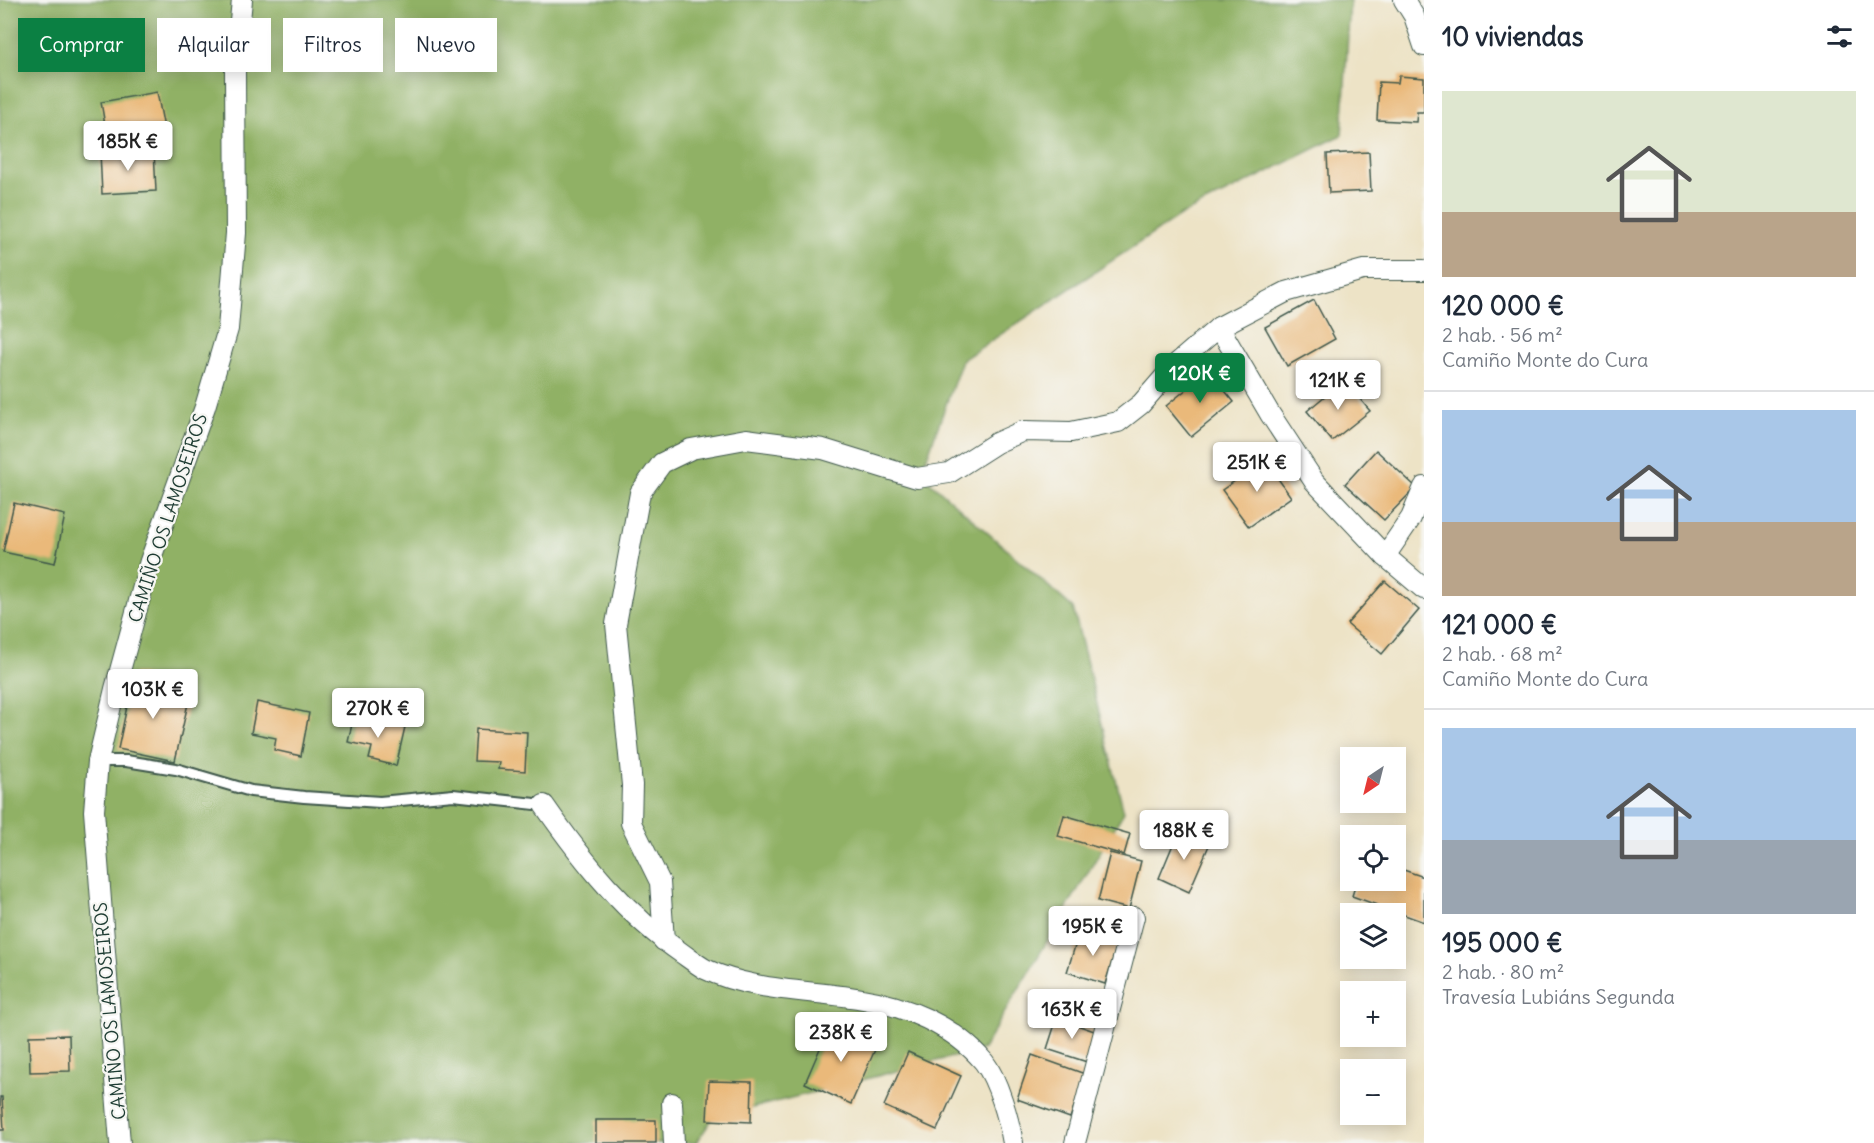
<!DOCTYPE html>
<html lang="es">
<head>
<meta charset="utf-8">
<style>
  body { margin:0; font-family:Delius,sans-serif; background:#f2f2f3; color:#1f2937; height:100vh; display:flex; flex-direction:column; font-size:22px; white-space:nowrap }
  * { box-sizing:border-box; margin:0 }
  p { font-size:20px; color:#747a83 }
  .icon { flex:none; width:33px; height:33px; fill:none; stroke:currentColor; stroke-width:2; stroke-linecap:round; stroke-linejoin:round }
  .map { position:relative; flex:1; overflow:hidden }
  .side { display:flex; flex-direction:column; background:#fff; width:450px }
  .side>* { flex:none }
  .hud { position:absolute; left:18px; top:18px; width:570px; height:54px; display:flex; gap:12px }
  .needle { width:39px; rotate:215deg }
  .buttons { position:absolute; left:1340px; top:747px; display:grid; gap:12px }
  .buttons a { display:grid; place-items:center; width:66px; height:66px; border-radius:0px; background:#fff; box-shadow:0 3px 15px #0003; font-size:30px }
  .price { position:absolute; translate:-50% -51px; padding:0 14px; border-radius:6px; background:#fff; color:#222; font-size:20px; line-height:39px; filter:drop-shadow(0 2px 3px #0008) }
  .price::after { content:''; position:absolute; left:50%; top:36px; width:18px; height:14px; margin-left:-9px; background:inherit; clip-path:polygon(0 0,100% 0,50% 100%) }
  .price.selected { background:#0b8043; color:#fff }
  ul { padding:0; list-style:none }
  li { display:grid; align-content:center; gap:12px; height:318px; padding:0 18px }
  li+li { border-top:2px solid #e0e1e3 }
  li span { display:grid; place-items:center; height:186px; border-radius:0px; color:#555 }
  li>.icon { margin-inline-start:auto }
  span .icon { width:108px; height:108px; fill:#fffc; stroke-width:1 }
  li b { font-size:26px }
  h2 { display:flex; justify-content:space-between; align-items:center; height:72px; padding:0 18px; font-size:26px }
  .chip { padding:0 21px; border-radius:0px; background:#fff; box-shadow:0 3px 15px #0003; font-size:21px; line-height:54px }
  .chip.selected { background:#0b8043; color:#fff }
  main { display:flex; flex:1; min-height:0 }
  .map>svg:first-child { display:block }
  .forest { fill:#90b165; stroke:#58774c; stroke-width:1.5 }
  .building { fill:#eab97a }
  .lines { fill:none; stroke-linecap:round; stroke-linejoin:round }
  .lane-casing { stroke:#3e564a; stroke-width:14 }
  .street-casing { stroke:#3e564a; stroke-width:22 }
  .lane { stroke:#fff; stroke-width:10 }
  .street { stroke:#fff; stroke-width:20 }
  .labels { text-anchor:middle; stroke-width:4.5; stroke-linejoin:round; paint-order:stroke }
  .street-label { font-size:18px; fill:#1f3d34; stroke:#f6f6f2 }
</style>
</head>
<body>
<main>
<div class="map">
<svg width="1424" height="1143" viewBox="0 0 1424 1143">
  <rect width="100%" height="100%" fill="#f6f6f2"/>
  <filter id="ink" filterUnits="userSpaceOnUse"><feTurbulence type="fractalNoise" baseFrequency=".0167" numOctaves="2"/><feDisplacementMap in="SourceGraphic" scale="12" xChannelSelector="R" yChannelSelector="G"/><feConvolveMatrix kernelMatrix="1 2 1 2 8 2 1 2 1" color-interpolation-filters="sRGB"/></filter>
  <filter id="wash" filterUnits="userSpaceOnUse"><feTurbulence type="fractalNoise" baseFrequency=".008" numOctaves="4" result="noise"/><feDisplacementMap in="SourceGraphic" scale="24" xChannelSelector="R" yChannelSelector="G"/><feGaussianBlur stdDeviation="1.35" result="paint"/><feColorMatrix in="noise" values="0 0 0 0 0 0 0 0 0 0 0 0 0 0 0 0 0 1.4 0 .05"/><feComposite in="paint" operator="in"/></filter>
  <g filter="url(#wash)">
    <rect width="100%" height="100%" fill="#ede3c6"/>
    <polygon class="forest" points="0,0 1350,0 1342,135 1181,215 962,360 921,474 1073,608 1124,812 983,1049 713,1118 696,1143 0,1143"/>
    <g id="blocks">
      <g class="building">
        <polygon points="1399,76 1424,78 1424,112 1417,112 1416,122 1377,120 1379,82 1398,83"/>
        <polygon points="157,92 165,133 108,143 101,102"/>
        <polygon points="154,149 156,191 102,194 100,152"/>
        <polygon points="1369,152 1371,191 1329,193 1327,154"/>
        <polygon points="1314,300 1335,339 1287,366 1265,327"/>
        <polygon points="1209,371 1234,402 1191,437 1166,406"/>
        <polygon points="1344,380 1370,411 1332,441 1307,411"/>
        <polygon points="1376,450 1416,487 1384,520 1345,484"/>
        <polygon points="1265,460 1291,497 1249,527 1222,490"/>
        <polygon points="14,503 65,515 55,563 3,552"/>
        <polygon points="1385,581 1419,610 1382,654 1347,624"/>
        <polygon points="134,673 165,680 162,693 189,699 175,761 118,749"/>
        <polygon points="257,702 309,713 301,756 274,750 276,738 251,733"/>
        <polygon points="354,715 405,727 396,766 369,759 372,747 348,742"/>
        <polygon points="476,729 527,732 525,771 498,769 499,762 474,761"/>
        <polygon points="1064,815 1130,834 1124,855 1058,836"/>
        <polygon points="1179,830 1210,843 1189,892 1159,878"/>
        <polygon points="1110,853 1141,861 1129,909 1098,901"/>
        <polygon points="1395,867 1424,877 1424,922 1352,896 1357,880 1395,880"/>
        <polygon points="1080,930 1118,941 1105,984 1067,972"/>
        <polygon points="1057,1018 1097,1032 1087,1062 1047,1049"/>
        <polygon points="831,1023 878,1043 851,1104 805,1083"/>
        <polygon points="69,1035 70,1071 30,1072 29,1036"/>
        <polygon points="908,1052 961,1076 937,1130 884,1106"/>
        <polygon points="1032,1055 1085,1074 1070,1118 1017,1099"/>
        <polygon points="709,1081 752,1082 751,1122 707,1120"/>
        <polygon points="0,1097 2,1097 4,1130 0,1130"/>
        <rect x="596" y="1120" width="60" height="23"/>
      </g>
    </g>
  </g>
  <g filter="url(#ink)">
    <use href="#blocks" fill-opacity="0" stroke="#3e564a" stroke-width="1.5"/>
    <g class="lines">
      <g class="lane-casing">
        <polyline id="lane" points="98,761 126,761 176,769 251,791 304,797 380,802 453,795 544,805"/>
      </g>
      <g class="street-casing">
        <g id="street">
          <polyline points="1404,0 1414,16 1424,46"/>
          <polyline points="1219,327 1270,414 1314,481 1385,556 1424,589"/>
          <polyline points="1385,556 1411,518 1424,487"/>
          <path d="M 544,805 C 583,861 626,915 683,954 C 690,959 698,965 705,969 C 751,991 807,990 857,998 C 904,1005 953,1025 984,1062 C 998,1080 1009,1120 1013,1143"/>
          <polyline points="664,941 660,882 631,823 632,785 616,624 640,493 662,463 691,449 746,439 823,449 917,478 949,473 996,443 1023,431 1071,432 1118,422 1141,404 1175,365 1219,327 1286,292 1363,270 1424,270"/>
          <polyline points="672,1103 674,1143"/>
          <polyline points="120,1143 94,811 98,761 115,689 150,561 205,407 228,329 236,233 235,72 242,0"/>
          <polyline points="1075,1143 1134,917"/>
        </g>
      </g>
      <use href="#lane" class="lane"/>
      <use href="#street" class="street"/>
    </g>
  </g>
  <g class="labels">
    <g class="street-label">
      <text transform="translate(168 518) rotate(-72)" y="6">CAMIÑO OS LAMOSEIROS</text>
      <text transform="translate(110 1011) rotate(-95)" y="6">CAMIÑO OS LAMOSEIROS</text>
    </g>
  </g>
</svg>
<div class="buttons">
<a><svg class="needle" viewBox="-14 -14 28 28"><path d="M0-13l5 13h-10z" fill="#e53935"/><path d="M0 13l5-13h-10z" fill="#747a83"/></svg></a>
<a><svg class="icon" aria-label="locate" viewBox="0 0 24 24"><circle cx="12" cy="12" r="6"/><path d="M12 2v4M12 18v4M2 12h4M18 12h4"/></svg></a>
<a><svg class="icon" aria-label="layers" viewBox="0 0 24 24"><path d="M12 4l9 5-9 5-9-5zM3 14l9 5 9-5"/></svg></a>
<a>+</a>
<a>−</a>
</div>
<b class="price" style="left:128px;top:172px">185K €</b>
<b class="price selected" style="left:1200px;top:404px">120K €</b>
<b class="price" style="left:1338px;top:411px">121K €</b>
<b class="price" style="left:1257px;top:493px">251K €</b>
<b class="price" style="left:153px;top:720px">103K €</b>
<b class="price" style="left:378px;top:739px">270K €</b>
<b class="price" style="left:1184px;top:861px">188K €</b>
<b class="price" style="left:1093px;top:957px">195K €</b>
<b class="price" style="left:1072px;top:1040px">163K €</b>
<b class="price" style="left:841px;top:1063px">238K €</b>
<div class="hud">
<a class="chip selected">Comprar</a>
<a class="chip">Alquilar</a>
<a class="chip">Filtros</a>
<a class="chip">Nuevo</a>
</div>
</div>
<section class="side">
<h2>10 viviendas<svg class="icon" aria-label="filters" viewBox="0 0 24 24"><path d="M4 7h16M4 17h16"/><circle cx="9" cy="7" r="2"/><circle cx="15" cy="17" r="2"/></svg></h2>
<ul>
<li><span style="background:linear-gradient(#dfe7d0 65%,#b9a48a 0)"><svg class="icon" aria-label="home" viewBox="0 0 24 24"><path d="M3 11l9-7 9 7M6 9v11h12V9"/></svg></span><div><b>120 000 €</b><p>2 hab. · 56 m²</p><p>Camiño Monte do Cura</p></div></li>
<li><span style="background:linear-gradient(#a9c7e8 60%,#b9a48a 0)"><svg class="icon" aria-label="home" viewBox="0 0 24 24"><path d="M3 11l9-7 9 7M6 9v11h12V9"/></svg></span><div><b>121 000 €</b><p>2 hab. · 68 m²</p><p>Camiño Monte do Cura</p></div></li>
<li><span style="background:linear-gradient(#a9c7e8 60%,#9aa5b1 0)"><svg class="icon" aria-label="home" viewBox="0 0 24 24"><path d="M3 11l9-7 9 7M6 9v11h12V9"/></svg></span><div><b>195 000 €</b><p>2 hab. · 80 m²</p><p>Travesía Lubiáns Segunda</p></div></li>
</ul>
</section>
</main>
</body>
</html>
